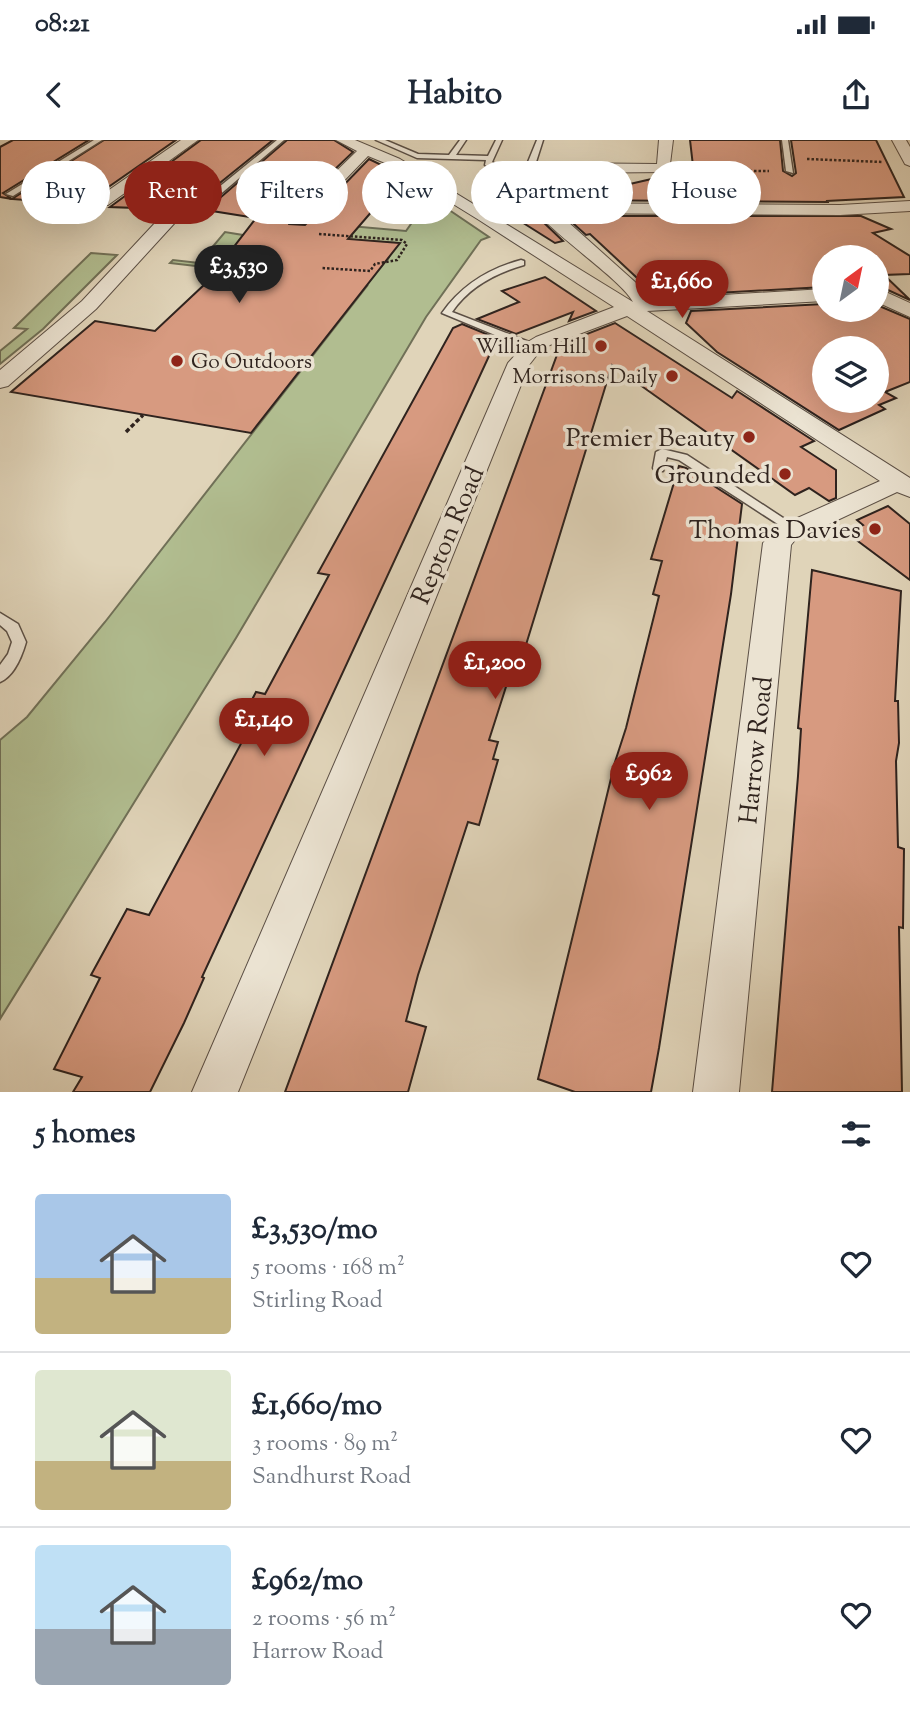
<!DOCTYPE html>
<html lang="en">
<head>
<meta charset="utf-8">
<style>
  body { margin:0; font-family:"Sorts Mill Goudy",serif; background:#f6f6f7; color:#1f2937; height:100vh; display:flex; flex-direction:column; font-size:26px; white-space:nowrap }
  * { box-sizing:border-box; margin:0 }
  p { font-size:23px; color:#747a83 }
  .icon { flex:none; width:38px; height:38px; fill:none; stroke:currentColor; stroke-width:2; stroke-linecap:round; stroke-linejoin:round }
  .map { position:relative; height:952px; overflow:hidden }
  .panel { display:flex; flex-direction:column; background:#fff; flex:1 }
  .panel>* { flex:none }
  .guide { position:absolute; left:21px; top:21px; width:868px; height:63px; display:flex; gap:14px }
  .needle { width:46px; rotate:33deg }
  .controls { position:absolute; left:812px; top:105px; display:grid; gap:14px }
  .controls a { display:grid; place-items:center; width:77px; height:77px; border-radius:50%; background:#fff; box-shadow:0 7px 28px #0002; font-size:35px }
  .price { position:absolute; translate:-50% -60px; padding:0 16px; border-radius:24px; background:#8f2418; color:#fff; font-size:23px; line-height:46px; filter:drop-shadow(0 2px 4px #0008) }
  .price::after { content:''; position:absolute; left:50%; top:42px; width:21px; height:16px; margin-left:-10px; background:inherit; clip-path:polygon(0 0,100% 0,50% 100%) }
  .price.current { background:#222; color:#fff }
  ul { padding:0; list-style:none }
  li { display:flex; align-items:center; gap:21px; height:175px; padding:0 35px }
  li+li { border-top:2px solid #e0e1e3 }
  li span { display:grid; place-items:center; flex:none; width:196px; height:140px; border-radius:7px; color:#555 }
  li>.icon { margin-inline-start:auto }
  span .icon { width:84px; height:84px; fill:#fffc; stroke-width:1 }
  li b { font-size:30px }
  h2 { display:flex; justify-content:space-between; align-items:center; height:84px; padding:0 35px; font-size:30px }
  .chip { padding:0 24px; border-radius:32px; background:#fff; box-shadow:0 7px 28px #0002; font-size:24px; line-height:63px }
  .chip.current { background:#8f2418; color:#fff }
  .status { display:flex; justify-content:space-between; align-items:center; height:49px; padding:0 35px; background:#fff; direction:ltr }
  .status svg { height:19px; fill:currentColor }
  header { display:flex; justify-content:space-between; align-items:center; height:91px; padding:0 35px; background:#fff; font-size:32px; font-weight:800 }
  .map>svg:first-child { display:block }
  .green { fill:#b1bd90; stroke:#707057; stroke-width:2 }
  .building { fill:#d79a80; stroke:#2f231e; stroke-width:2; fill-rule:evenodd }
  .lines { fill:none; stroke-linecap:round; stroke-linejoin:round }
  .lane-casing { stroke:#5b4f45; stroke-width:3 }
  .street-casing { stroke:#5b4f45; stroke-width:2 }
  .path-far1 { stroke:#2f231e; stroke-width:2.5; stroke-dasharray:2.5 2; stroke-linecap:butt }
  .path { stroke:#2f231e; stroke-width:3.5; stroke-dasharray:4.5 2.5; stroke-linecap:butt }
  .lane { fill:#ebe3d2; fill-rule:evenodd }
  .street { fill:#ebe3d2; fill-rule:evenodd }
  .poi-dot { fill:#8f2418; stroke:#ebe3d2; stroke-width:2.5 }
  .labels { text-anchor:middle; stroke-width:7; stroke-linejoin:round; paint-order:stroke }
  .far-poi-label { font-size:21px; fill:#2f231e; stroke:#ebe3d2; text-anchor:end }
  .poi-label { font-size:26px; fill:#2f231e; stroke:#ebe3d2; text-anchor:end }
  .street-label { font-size:26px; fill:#2f231e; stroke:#ebe3d2 }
</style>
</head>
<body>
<div class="status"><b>08:21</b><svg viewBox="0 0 49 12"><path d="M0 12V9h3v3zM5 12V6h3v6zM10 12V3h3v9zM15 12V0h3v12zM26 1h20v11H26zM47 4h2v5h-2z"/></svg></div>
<header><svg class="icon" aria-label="back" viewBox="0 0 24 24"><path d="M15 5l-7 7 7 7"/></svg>Habito<svg class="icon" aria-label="share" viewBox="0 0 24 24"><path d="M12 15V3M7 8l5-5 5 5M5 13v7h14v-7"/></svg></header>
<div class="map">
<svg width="910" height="952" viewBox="0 0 910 952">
  <rect width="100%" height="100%" fill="#e0d4b9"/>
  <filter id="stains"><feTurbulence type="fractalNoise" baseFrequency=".00286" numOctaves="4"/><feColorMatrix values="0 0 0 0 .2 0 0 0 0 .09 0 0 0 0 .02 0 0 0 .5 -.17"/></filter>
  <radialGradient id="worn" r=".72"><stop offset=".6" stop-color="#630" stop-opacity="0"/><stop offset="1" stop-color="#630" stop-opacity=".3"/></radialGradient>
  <g class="green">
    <polygon points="430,57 489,97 481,100 426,177 236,498 0,879 0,600 27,577 105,482 367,146 170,123 173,120 199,123 225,92 388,119 396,103 331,98 316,83 406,91"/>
    <polygon points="91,113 117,115 43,189 0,224 0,211 27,189 14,188"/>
  </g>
  <g class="building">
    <polygon points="13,0 89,0 3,53 12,59 0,57 0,7"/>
    <polygon points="104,0 176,0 94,57 93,65 12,59"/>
    <polygon points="201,0 273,0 195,63 194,68 175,64 164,69 110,67"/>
    <polygon points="287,0 334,0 353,12 289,73 287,78 289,84 305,85 369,19 396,32 377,54 386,55 348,99 400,103 251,293 11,252 95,181 155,191 206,143 256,78 206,70"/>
    <polygon points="690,0 780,0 783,31 792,36 796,33 791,0 876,0 904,57 826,61 829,62 560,60 669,35 693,26"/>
    <polygon points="530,68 539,78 563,101 555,103 509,74"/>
    <polygon points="565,76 861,76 891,89 873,93 910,116 910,134 884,135 910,160 877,145 877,117 824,117 824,147 699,154 702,148 651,151 590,94 586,95"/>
    <polygon points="545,137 596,171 569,181 573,172 516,194 477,179 519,162 502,151"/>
    <path d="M 824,164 L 824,170 L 877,170 L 877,165 L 910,179 L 910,242 L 885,252 L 896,258 L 879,265 L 885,269 L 839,290 L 717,212 L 686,183 L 691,171 ZM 824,208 L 877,208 L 877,261 L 824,261 Z"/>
    <polygon points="615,183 732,258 737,251 814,301 801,307 836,330 836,358 829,361 809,348 795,355 612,225 525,508 519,506 489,600 498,602 493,619 498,620 479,685 468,682 418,835 406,881 426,887 408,952 285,952 561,204"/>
    <polygon points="462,184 501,200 495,203 202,837 204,838 184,883 150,952 73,952 82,937 54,929 100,838 91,835 127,769 149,775 251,585 240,583 256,552 265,554 329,435 318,433 453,188"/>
    <polygon points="679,326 686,328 742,364 731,454 659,908 651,952 575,952 538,939 615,622 626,588 659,456 653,454 662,421 651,419"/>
    <polygon points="888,366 910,384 910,440 847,393 863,385 857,380"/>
    <polygon points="812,430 901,451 895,561 898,561 899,603 896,621 898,707 904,709 903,788 899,787 902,952 772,952 798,636 801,589 798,588"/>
  </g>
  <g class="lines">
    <g class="lane-casing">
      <g id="lane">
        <polygon points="94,0 102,0 13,56 6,54"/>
        <polygon points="277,0 284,0 203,69 197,69 197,65"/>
        <polygon points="376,0 385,0 418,14 449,15 460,0 466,0 456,15 488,16 496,0 502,0 492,22 506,30 537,37 533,39 501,34 485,25 486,20 417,18"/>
        <polygon points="537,0 543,0 536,22 545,30 541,32 528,22"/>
        <polygon points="782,0 788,0 793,33 786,31"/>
        <path d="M 521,120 L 524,121 L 524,125 C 496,133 469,147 452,172 L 537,205 L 537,209 L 529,209 L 442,173 C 462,145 488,129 521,120 Z"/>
        <polygon points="662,309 687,315 800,389 798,392 790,392 679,320 667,317 663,331 655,331 653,328 656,312"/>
        <path d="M 0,473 L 18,484 L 26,502 C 22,516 14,536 0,542 L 0,525 L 8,514 L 12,502 L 7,491 L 0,485 Z"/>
      </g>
    </g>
    <g class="street-casing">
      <g id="street">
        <polygon points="181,0 198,0 108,65 96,65 94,62 96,59"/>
        <path d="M 336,0 L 355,0 L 400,19 L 633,162 C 619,135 528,80 523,50 C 522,42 527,36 532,30 L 554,23 L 657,24 L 659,0 L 673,0 L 669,32 L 555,33 L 542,37 L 539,50 L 546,63 L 840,65 L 910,61 L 910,71 L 840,75 L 558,73 L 654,159 L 824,149 L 824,161 L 647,171 L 910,338 L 910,357 L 897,352 L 795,400 L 791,405 L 739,952 L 693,952 L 763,403 L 775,388 L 880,341 L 627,176 L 550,205 L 540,211 L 529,225 L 238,952 L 192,952 L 508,223 L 526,203 L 536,197 L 614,167 L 479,80 L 390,25 L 368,16 L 303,83 L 291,83 L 289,79 L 291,75 L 357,11 Z"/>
        <polygon points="892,0 906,0 910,7 910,26 905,24"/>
        <polygon points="175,67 183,72 181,76 96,169 8,246 0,248 0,230 82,161 169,68"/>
        <polygon points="877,148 910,163 910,177 877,162"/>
      </g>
    </g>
    <g class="path-far1">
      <polyline points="807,19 883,22"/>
      <polyline points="718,31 769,31"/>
      <polyline points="319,94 402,100 407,104 397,120 375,124 370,131 322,128"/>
    </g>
    <polyline class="path" points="126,292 143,275"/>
    <use href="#lane" class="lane"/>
    <use href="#street" class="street"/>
  </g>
  <g class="poi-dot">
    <circle cx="601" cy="206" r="7"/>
    <circle cx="177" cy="221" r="7"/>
    <circle cx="672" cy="236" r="7"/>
    <circle cx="749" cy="297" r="7"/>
    <circle cx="785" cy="334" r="7"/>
    <circle cx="875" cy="389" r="7"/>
  </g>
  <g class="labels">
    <g class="far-poi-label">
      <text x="587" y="213">William Hill</text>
      <text x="191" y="228" text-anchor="start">Go Outdoors</text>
      <text x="658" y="243">Morrisons Daily</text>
    </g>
    <g class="poi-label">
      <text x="735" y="306">Premier Beauty</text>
      <text x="771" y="343">Grounded</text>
      <text x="861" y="398">Thomas Davies</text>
    </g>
    <g class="street-label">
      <text transform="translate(447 395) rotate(-67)" y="9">Repton Road</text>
      <text transform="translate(755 610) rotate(-84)" y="9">Harrow Road</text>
    </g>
  </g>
  <rect width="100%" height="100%" filter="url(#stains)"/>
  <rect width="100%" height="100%" fill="url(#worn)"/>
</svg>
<div class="controls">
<a><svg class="needle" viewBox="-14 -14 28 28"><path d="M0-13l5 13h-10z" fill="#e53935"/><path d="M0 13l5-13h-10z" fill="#747a83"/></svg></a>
<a><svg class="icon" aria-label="layers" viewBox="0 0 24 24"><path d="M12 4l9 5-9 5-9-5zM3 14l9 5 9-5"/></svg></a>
</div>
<b class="price current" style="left:239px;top:165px">£3,530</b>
<b class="price" style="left:682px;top:180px">£1,660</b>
<b class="price" style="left:495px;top:561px">£1,200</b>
<b class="price" style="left:264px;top:618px">£1,140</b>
<b class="price" style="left:649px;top:672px">£962</b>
<div class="guide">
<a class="chip">Buy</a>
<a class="chip current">Rent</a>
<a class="chip">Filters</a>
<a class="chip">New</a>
<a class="chip">Apartment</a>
<a class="chip">House</a>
</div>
</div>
<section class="panel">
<h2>5 homes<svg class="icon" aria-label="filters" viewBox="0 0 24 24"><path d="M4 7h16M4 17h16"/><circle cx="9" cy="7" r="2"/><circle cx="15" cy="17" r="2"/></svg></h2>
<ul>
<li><span style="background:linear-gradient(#a9c7e8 60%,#c2b280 0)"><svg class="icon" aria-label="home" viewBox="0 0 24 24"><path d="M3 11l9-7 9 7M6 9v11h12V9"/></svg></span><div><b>£3,530/mo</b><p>5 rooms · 168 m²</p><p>Stirling Road</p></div><svg class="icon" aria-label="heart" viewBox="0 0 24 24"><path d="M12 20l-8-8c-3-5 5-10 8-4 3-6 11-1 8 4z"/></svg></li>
<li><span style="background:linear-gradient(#dfe7d0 65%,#c2b280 0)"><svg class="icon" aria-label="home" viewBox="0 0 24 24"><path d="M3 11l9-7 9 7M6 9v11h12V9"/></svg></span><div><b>£1,660/mo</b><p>3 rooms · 89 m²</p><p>Sandhurst Road</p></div><svg class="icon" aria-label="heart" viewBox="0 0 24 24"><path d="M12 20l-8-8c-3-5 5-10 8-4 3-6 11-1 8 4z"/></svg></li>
<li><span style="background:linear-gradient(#bfe0f5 60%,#9aa5b1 0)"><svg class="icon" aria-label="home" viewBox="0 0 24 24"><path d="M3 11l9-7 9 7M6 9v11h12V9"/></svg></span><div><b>£962/mo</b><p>2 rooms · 56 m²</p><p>Harrow Road</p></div><svg class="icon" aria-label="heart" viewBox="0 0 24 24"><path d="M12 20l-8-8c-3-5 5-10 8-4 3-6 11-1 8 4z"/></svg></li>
</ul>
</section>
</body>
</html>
